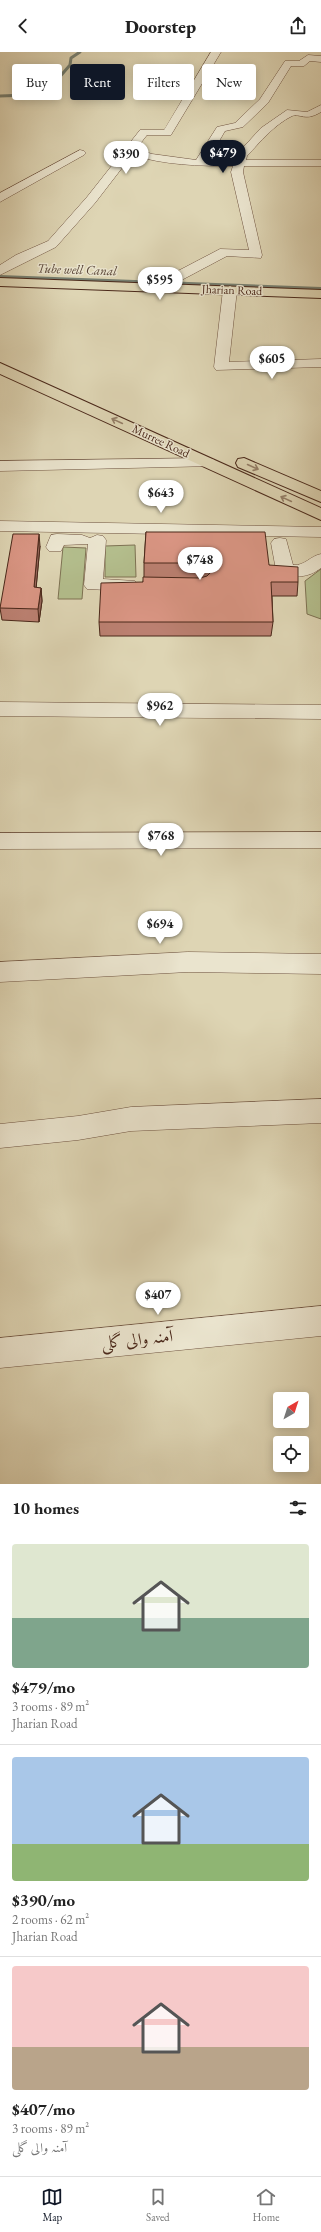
<!DOCTYPE html>
<html lang="en">
<head>
<meta charset="utf-8">
<style>
  body { margin:0; font-family:"EB Garamond",Amiri,serif; background:#f2f2f2; color:#222; height:100vh; display:flex; flex-direction:column; font-size:15px; white-space:nowrap }
  * { box-sizing:border-box; margin:0 }
  p { font-size:13px; color:#767676 }
  .icon { flex:none; width:22px; height:22px; fill:none; stroke:currentColor; stroke-width:2; stroke-linecap:round; stroke-linejoin:round }
  .map { position:relative; height:1432px; overflow:hidden }
  .sheet { display:flex; flex-direction:column; background:#fff; flex:1 }
  .sheet>* { flex:none }
  .banner { position:absolute; left:12px; top:12px; width:297px; height:36px; display:flex; gap:8px }
  .needle { width:26px; rotate:39deg }
  .controls { position:absolute; left:273px; top:1340px; display:grid; gap:8px }
  .controls a { display:grid; place-items:center; width:36px; height:36px; border-radius:4px; background:#fff; box-shadow:0 2px 10px #0003; font-size:20px }
  .price { position:absolute; translate:-50% -34px; padding:0 9px; border-radius:14px; background:#fff; color:#222; font-size:13px; line-height:26px; filter:drop-shadow(0 1px 2px #0008) }
  .price::after { content:''; position:absolute; left:50%; top:24px; width:12px; height:9px; margin-left:-6px; background:inherit; clip-path:polygon(0 0,100% 0,50% 100%) }
  .price.selected { background:#111827; color:#fff }
  ul { padding:0; list-style:none }
  li { display:grid; align-content:center; gap:8px; height:212px; padding:0 12px }
  li+li { border-top:1px solid #e0e0e0 }
  li span { display:grid; place-items:center; height:124px; border-radius:4px; color:#555 }
  li>.icon { margin-inline-start:auto }
  span .icon { width:72px; height:72px; fill:#fffc; stroke-width:1 }
  li b { font-size:17px }
  h2 { display:flex; justify-content:space-between; align-items:center; height:48px; padding:0 12px; font-size:17px }
  .tag { padding:0 14px; border-radius:4px; background:#fff; box-shadow:0 2px 10px #0003; font-size:14px; line-height:36px }
  .tag.selected { background:#111827; color:#fff }
  header { display:flex; justify-content:space-between; align-items:center; height:52px; padding:0 12px; background:#fff; font-size:18px; font-weight:800 }
  .dock { display:flex; justify-content:space-around; align-items:center; height:56px; border-top:1px solid #e0e0e0; background:#fff; font-size:11px; color:#767676 }
  .dock a { display:grid; justify-items:center; gap:2px }
  .dock .selected { color:#111827 }
  .map>svg:first-child { display:block }
  .green { fill:#b3bd8c; stroke:#7e7253 }
  .lines { fill:none; stroke-linecap:round; stroke-linejoin:round }
  .stream-far1 { stroke:#767f71; stroke-width:3 }
  .stream { stroke:#767f71; stroke-width:4 }
  .minor-casing { stroke:#6f5340; stroke-width:1 }
  .major-casing { stroke:#4a281a; stroke-width:2 }
  .minor { fill:#eae4ce; fill-rule:evenodd }
  .major { fill:#ded5b4; fill-rule:evenodd }
  .wall { fill:#bb8071; stroke:#4a281a }
  .shaded-wall { fill:#98685c; stroke:#4a281a }
  .building { fill:#d99583; stroke:#4a281a }
  .oneway { stroke:#947e67 }
  .labels { text-anchor:middle; stroke-width:3; stroke-linejoin:round; paint-order:stroke }
  .far-street-label { font-size:12px; fill:#4a281a; stroke:#eae4ce }
  .far-water-label { font-size:13px; font-style:italic; fill:#594537; stroke:#eae4ce }
  .near-street-label { font-size:17px; fill:#4a281a; stroke:#eae4ce }
</style>
</head>
<body>
<header><svg class="icon" aria-label="back" viewBox="0 0 24 24"><path d="M15 5l-7 7 7 7"/></svg>Doorstep<svg class="icon" aria-label="share" viewBox="0 0 24 24"><path d="M12 15V3M7 8l5-5 5 5M5 13v7h14v-7"/></svg></header>
<div class="map">
<svg width="321" height="1432" viewBox="0 0 321 1432">
  <rect width="100%" height="100%" fill="#ded5b4"/>
  <filter id="stains"><feTurbulence type="fractalNoise" baseFrequency=".005" numOctaves="4"/><feColorMatrix values="0 0 0 0 .2 0 0 0 0 .09 0 0 0 0 .02 0 0 0 .5 -.17"/></filter>
  <radialGradient id="worn" r=".72"><stop offset=".6" stop-color="#630" stop-opacity="0"/><stop offset="1" stop-color="#630" stop-opacity=".3"/></radialGradient>
  <g class="green">
    <polygon points="135,493 136,525 105,525 105,494"/>
    <polygon points="63,495 86,496 82,547 58,547"/>
    <polygon points="321,517 321,567 307,562 305,529"/>
  </g>
  <g class="lines">
    <polyline class="stream-far1" points="0,44 28,43 39,35 57,28 70,13 71,6 80,0"/>
    <polyline class="stream" points="0,225 321,237"/>
    <g class="minor-casing">
      <g id="minor">
        <path d="M 211,0 L 221,0 L 171,83 L 147,83 L 136,97 L 152,102 L 196,108 L 217,75 L 235,71 L 260,47 L 285,9 L 299,9 L 308,3 L 321,4 L 321,10 L 310,9 L 304,14 L 291,14 L 268,51 L 243,75 L 225,79 L 208,108 L 235,108 L 238,101 L 261,76 L 287,58 L 307,60 L 321,53 L 321,60 C 305,70 300,61 292,64 C 274,73 260,90 247,104 L 246,108 L 321,108 L 321,114 L 244,114 L 243,120 L 262,203 L 261,206 L 227,204 L 161,239 L 151,239 L 149,236 L 151,233 L 220,197 L 249,198 L 231,120 L 233,114 C 198,114 165,113 132,103 L 95,151 L 56,195 L 0,223 L 0,213 L 16,203 L 48,189 L 87,145 L 140,78 L 164,78 Z"/>
        <polygon points="80,98 84,99 86,101 84,103 0,150 0,141"/>
        <polygon points="230,234 237,238 229,310 321,307 321,315 216,318 214,315 223,238"/>
        <polygon points="208,406 214,408 216,411 214,414 0,419 0,409"/>
        <polygon points="0,469 321,475 321,485 0,479"/>
        <polygon points="57,482 82,483 90,486 97,483 103,484 106,488 103,527 135,529 138,533 135,537 129,539 87,537 84,533 88,492 64,493 61,499 49,499 46,495 51,483"/>
        <path d="M 280,486 L 286,487 L 293,513 C 305,514 310,504 321,502 L 321,516 C 308,526 295,526 279,522 L 276,518 L 271,491 L 274,487 Z"/>
        <polygon points="0,650 321,653 321,667 0,664"/>
        <polygon points="321,780 321,796 0,797 0,781"/>
        <polygon points="188,900 321,902 321,922 188,920 0,930 0,910"/>
        <polygon points="321,1047 321,1071 131,1079 78,1088 0,1096 0,1072 78,1064 131,1055"/>
        <polygon points="321,1254 321,1284 0,1316 0,1286"/>
      </g>
    </g>
    <g class="major-casing">
      <g id="major">
        <polygon points="0,226 321,238 321,246 0,234"/>
        <polygon points="0,311 321,456 321,468 0,322"/>
        <polygon points="244,406 321,439 321,450 238,415 236,411 238,407"/>
      </g>
    </g>
    <use href="#minor" class="minor"/>
    <use href="#major" class="major"/>
  </g>
  <g class="wall">
    <polygon points="146,480 269,513 298,530 297,544 272,544 273,570 271,584 100,584 99,570 143,530 144,525 144,511"/>
    <polygon points="40,494 36,536 41,536 42,549 39,570 2,568 0,556"/>
  </g>
  <g class="shaded-wall">
    <polygon points="39,482 40,494 35,548 34,535"/>
    <polygon points="41,536 42,549 39,570 38,557"/>
  </g>
  <g class="building">
    <polygon points="146,480 265,480 269,513 298,515 298,530 271,530 273,570 99,570 101,531 143,530 143,525 200,526 207,524 211,520 208,514 200,511 144,511"/>
    <polygon points="13,482 39,482 34,535 41,536 38,557 0,556"/>
  </g>
  <defs><path id="oneway-shaft" d="M-6 0H5M1.5-3L5.5 0L1.5 3" fill="none" stroke-width="1.6" stroke-linecap="round" stroke-linejoin="round"/></defs>
  <g class="oneway">
    <use href="#oneway-shaft" transform="translate(117 369) rotate(-155)"/>
    <use href="#oneway-shaft" transform="translate(253 415) rotate(24)"/>
    <use href="#oneway-shaft" transform="translate(286 447) rotate(-155)"/>
  </g>
  <g class="labels">
    <g class="far-street-label">
      <text transform="translate(232 238) rotate(2)" y="4">Jharian Road</text>
      <text transform="translate(161 389) rotate(25)" y="4">Murree Road</text>
    </g>
    <g class="far-water-label">
      <text transform="translate(77 217) rotate(2)" y="5">Tube well Canal</text>
    </g>
    <g class="near-street-label">
      <text transform="translate(137 1287) rotate(-6)" y="6">آمنہ والی گلی</text>
    </g>
  </g>
  <rect width="100%" height="100%" filter="url(#stains)"/>
  <rect width="100%" height="100%" fill="url(#worn)"/>
</svg>
<div class="controls">
<a><svg class="needle" viewBox="-14 -14 28 28"><path d="M0-13l5 13h-10z" fill="#e53935"/><path d="M0 13l5-13h-10z" fill="#767676"/></svg></a>
<a><svg class="icon" aria-label="locate" viewBox="0 0 24 24"><circle cx="12" cy="12" r="6"/><path d="M12 2v4M12 18v4M2 12h4M18 12h4"/></svg></a>
</div>
<b class="price selected" style="left:223px;top:122px">$479</b>
<b class="price" style="left:126px;top:123px">$390</b>
<b class="price" style="left:160px;top:249px">$595</b>
<b class="price" style="left:272px;top:328px">$605</b>
<b class="price" style="left:161px;top:462px">$643</b>
<b class="price" style="left:200px;top:529px">$748</b>
<b class="price" style="left:160px;top:675px">$962</b>
<b class="price" style="left:161px;top:805px">$768</b>
<b class="price" style="left:160px;top:893px">$694</b>
<b class="price" style="left:158px;top:1264px">$407</b>
<div class="banner">
<a class="tag">Buy</a>
<a class="tag selected">Rent</a>
<a class="tag">Filters</a>
<a class="tag">New</a>
</div>
</div>
<section class="sheet">
<h2>10 homes<svg class="icon" aria-label="filters" viewBox="0 0 24 24"><path d="M4 7h16M4 17h16"/><circle cx="9" cy="7" r="2"/><circle cx="15" cy="17" r="2"/></svg></h2>
<ul>
<li><span style="background:linear-gradient(#dfe7d0 60%,#7fa58c 0)"><svg class="icon" aria-label="home" viewBox="0 0 24 24"><path d="M3 11l9-7 9 7M6 9v11h12V9"/></svg></span><div><b>$479/mo</b><p>3 rooms · 89 m²</p><p>Jharian Road</p></div></li>
<li><span style="background:linear-gradient(#a9c7e8 70%,#8fb573 0)"><svg class="icon" aria-label="home" viewBox="0 0 24 24"><path d="M3 11l9-7 9 7M6 9v11h12V9"/></svg></span><div><b>$390/mo</b><p>2 rooms · 62 m²</p><p>Jharian Road</p></div></li>
<li><span style="background:linear-gradient(#f6c9c9 65%,#b9a48a 0)"><svg class="icon" aria-label="home" viewBox="0 0 24 24"><path d="M3 11l9-7 9 7M6 9v11h12V9"/></svg></span><div><b>$407/mo</b><p>3 rooms · 89 m²</p><p>آمنہ والی گلی</p></div></li>
</ul>
</section>
<nav class="dock">
<a class="selected"><svg class="icon" aria-label="map" viewBox="0 0 24 24"><path d="M3 6l6-2 6 2 6-2v14l-6 2-6-2-6 2zM9 4v14M15 6v14"/></svg>Map</a>
<a><svg class="icon" aria-label="saved" viewBox="0 0 24 24"><path d="M7 4h10v16l-5-4-5 4z"/></svg>Saved</a>
<a><svg class="icon" aria-label="home" viewBox="0 0 24 24"><path d="M3 11l9-7 9 7M6 9v11h12V9"/></svg>Home</a>
</nav>
</body>
</html>
